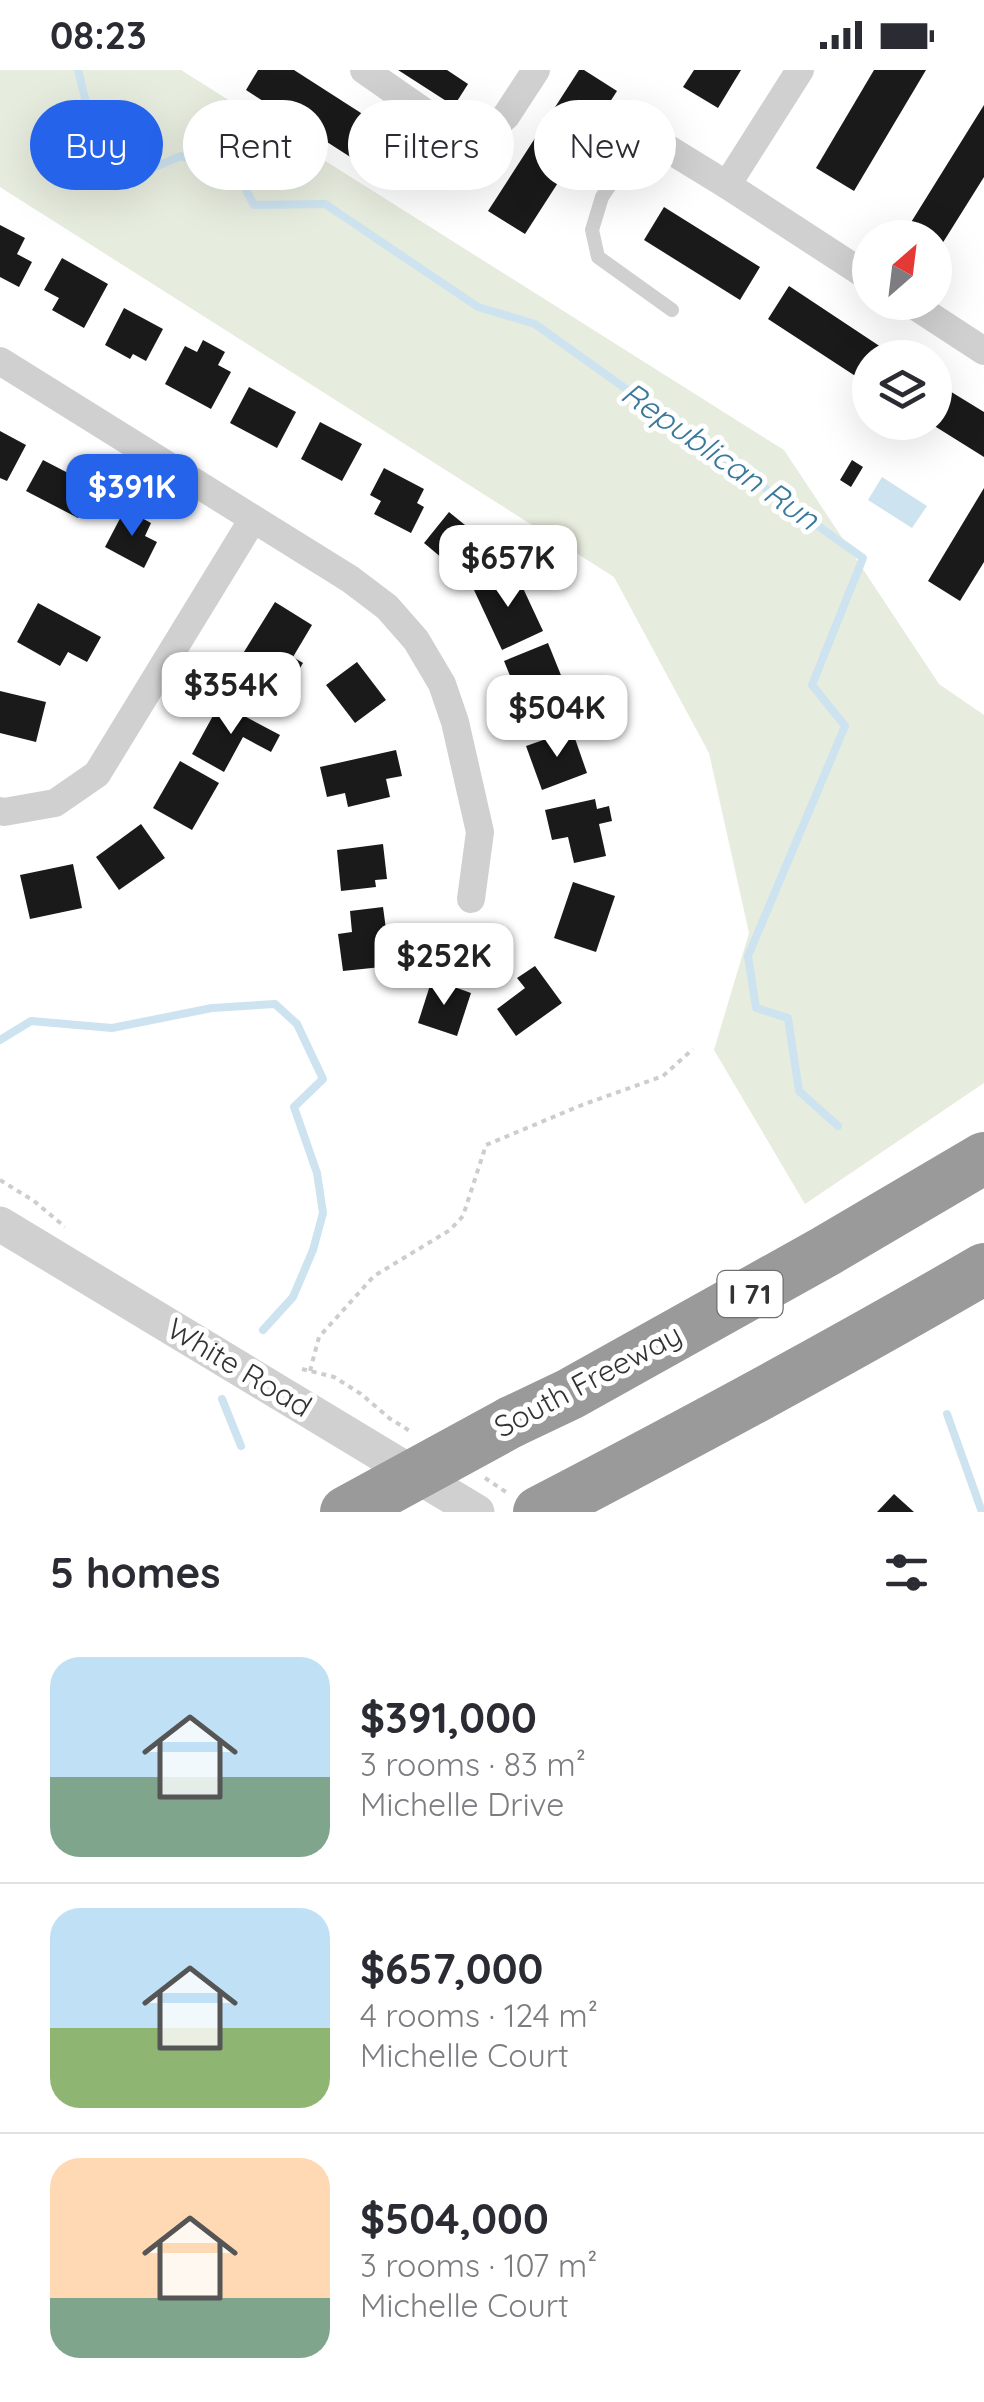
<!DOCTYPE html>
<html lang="en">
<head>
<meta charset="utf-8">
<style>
  body { margin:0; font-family:Quicksand,sans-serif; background:#f2f2f3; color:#2b2b33; height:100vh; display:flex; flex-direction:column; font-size:38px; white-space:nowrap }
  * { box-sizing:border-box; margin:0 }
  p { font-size:32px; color:#7c7c81 }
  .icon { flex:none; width:55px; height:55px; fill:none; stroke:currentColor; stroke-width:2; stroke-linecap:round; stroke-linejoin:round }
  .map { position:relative; height:1442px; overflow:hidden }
  .side { display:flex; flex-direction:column; background:#fff; flex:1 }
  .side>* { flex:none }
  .banner { position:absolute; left:30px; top:30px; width:925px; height:90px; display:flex; gap:20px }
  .needle { width:65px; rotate:28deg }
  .tools { position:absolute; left:852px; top:150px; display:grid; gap:20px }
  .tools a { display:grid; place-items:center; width:100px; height:100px; border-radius:50%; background:#fff; box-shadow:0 10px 40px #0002; font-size:50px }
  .price { position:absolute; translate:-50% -85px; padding:0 22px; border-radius:20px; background:#fff; color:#222; font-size:32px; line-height:65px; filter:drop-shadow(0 2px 5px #0008) }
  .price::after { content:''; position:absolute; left:50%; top:60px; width:30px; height:22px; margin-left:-15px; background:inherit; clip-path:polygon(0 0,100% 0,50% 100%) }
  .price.active { background:#2563eb; color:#fff }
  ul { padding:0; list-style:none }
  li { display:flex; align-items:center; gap:30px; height:250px; padding:0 50px }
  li+li { border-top:2px solid #e1e1e2 }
  li span { display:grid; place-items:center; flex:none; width:280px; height:200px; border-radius:30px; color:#555 }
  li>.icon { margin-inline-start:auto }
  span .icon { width:120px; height:120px; fill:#fffc; stroke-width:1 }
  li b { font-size:42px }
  h2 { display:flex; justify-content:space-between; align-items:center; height:120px; padding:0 50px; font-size:42px }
  .chip { padding:0 35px; border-radius:45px; background:#fff; box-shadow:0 10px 40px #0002; font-size:35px; line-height:90px }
  .chip.active { background:#2563eb; color:#fff }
  .status { display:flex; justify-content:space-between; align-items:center; height:70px; padding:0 50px; background:#fff; direction:ltr }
  .status svg { height:28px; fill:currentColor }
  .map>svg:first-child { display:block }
  .green { fill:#e6ecde }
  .water { fill:#cde3f0 }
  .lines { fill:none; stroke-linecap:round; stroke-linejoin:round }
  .stream { stroke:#cde3f0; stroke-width:8 }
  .building { fill:#1a1a1a }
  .path { stroke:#cdcdcd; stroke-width:4; stroke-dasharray:5 5; stroke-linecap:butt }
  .service { stroke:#d0d0d0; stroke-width:14 }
  .minor { stroke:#d0d0d0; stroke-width:28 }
  .tertiary { stroke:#d0d0d0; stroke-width:35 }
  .motorway { stroke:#9a9a9a; stroke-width:52 }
  .motorway-bridge { stroke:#9a9a9a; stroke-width:52 }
  .labels { text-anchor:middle; stroke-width:10; stroke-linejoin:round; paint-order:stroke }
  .shield { fill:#fff; stroke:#707070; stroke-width:2.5 }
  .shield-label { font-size:28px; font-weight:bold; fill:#333 }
  .street-label { font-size:30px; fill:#333; stroke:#fff }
  .water-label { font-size:32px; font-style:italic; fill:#3a799c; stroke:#fff }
</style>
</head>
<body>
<div class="status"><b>08:23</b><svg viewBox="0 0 49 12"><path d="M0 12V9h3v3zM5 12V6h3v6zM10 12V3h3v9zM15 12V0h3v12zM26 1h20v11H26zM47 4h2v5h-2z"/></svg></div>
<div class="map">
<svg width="984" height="1442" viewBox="0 0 984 1442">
  <rect width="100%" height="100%" fill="#fff"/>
  <polygon class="green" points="0,0 181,0 784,380 939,614 984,645 984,1013 805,1134 714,980 749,863 709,683 614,507 0,117"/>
  <polygon class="water" points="882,407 927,436 912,458 868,430"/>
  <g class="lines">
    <g class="stream">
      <polyline points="78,0 104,106 140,103 181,86 239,107 254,135 325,134 478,237 535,254 863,488 812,615 845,656 748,886 756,938 788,948 799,1021 838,1056"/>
      <polyline points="0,970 31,951 112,958 212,938 275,934 297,954 323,1009 294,1037 317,1103 323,1143 313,1180 293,1227 263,1260"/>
      <polyline points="222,1329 241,1376"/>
      <polyline points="947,1344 982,1442"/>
    </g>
  </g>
  <g class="building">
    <polygon points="258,0 294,0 389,61 366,97 246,20"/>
    <polygon points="398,0 447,0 468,14 454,36"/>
    <polygon points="579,0 584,0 617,21 525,164 488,141"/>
    <polygon points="694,0 741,0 718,38 683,17"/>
    <polygon points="874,0 926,0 854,121 816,98"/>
    <polygon points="984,35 984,107 937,182 935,180 935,168 914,168 905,162"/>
    <polygon points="664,137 760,197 740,230 644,170"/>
    <polygon points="0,155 25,168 17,184 32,192 19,217 0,207"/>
    <polygon points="62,188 108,214 84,258 52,240 59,228 44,220"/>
    <polygon points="789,216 884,279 878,288 870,288 870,300 863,311 768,249"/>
    <polygon points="124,238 163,259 146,291 133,284 130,289 105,275"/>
    <polygon points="203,270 225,282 218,295 231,302 211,339 165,314 185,276 197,282"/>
    <polygon points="935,312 984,342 984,387 928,352 935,352"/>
    <polygon points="249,317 296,342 277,378 230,353"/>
    <polygon points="320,352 362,374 342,411 301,389"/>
    <polygon points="0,361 26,375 7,411 0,408"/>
    <polygon points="43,390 95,417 78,448 26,421"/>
    <polygon points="852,390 863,397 851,417 840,410"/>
    <polygon points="384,398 424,419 417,433 424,437 411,463 374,444 381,431 370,425"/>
    <polygon points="984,418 984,492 960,531 928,511"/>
    <polygon points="125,439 151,453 145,466 157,472 144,498 105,477"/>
    <polygon points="449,442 492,477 466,508 424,473"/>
    <polygon points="515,501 543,561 502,580 474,520"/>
    <polygon points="275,532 312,555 293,587 303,593 287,619 239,590"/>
    <polygon points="38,533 101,567 87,592 68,582 60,596 17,572"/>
    <polygon points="548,573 573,635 529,652 504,591"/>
    <polygon points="357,592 386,630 355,653 326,615"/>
    <polygon points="0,621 46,632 36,672 0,663"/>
    <polygon points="220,633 280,665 271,682 243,667 224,702 192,684"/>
    <polygon points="572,660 587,703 542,720 526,676"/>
    <polygon points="396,680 402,706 386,709 390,727 348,737 345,723 327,727 320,697"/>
    <polygon points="180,691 219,713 192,760 153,738"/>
    <polygon points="595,729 597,739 609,736 612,751 599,754 606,786 574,793 568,767 552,770 545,740"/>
    <polygon points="141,754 165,788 119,820 96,787"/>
    <polygon points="383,774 387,809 375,810 376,817 341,821 337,780"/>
    <polygon points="73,794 82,838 30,849 20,805"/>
    <polygon points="573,812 615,826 596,882 554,868"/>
    <polygon points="383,837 391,896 343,901 338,864 352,862 350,841"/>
    <polygon points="535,896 562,933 516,966 497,939 525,918 517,908"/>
    <polygon points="432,909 471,923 457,966 418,953"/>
    <polygon points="894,1424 914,1442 877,1442"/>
  </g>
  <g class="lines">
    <g class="path">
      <polyline points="0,1110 34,1131 65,1157"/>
      <polyline points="302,1299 334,1307 361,1324 389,1348 413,1363"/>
      <polyline points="310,1301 319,1267 374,1206 450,1160 463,1146 486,1075 582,1035 663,1006 693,979"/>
      <polyline points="485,1408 506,1422"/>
    </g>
    <polyline class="service" points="644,64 602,127 592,160 598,187 672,240"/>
    <g class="minor">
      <polyline points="364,0 446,57 467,65 489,61 506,46 536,0"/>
      <polyline points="644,64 727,115 870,208"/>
      <polyline points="727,115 800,0"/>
      <polyline points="909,232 984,281"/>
      <polyline points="0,291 350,509 387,537 416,570 442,614 455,652 480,762 471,829"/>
      <polyline points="0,741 4,742 55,733 97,704 253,449"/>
    </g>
    <polyline class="tertiary" points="0,1154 477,1442"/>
    <g class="motorway">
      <polyline points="511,1352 570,1324 826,1181 984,1088"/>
      <path d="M 539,1442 C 689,1364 838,1284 984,1199"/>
    </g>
    <polyline class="motorway-bridge" points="346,1442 511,1352"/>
  </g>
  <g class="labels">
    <rect class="shield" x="717.5" y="1201" width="65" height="46" rx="8"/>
    <g class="shield-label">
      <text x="750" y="1234">I 71</text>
    </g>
    <g class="street-label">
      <text transform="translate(239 1298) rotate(31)" y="10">White Road</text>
      <text transform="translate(588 1311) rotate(-28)" y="10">South Freeway</text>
    </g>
    <g class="water-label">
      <text transform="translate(720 386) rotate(35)" y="11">Republican Run</text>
    </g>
  </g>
</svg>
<div class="tools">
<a><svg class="needle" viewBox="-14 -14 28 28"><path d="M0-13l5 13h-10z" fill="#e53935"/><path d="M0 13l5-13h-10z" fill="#7c7c81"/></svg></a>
<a><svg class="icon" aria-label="layers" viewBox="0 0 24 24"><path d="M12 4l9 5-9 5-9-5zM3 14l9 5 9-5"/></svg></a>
</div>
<b class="price active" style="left:132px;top:469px">$391K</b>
<b class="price" style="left:508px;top:540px">$657K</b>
<b class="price" style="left:231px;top:667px">$354K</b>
<b class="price" style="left:557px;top:690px">$504K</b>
<b class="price" style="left:444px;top:938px">$252K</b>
<div class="banner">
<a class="chip active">Buy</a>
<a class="chip">Rent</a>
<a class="chip">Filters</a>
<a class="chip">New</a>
</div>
</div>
<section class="side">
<h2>5 homes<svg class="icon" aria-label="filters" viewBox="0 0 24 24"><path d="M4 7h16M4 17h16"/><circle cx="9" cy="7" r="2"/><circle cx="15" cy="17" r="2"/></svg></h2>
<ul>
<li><span style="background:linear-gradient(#bfe0f5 60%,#7fa58c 0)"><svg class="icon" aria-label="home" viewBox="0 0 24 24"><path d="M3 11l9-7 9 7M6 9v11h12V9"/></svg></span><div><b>$391,000</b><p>3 rooms · 83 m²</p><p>Michelle Drive</p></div></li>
<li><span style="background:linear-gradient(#bfe0f5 60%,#8fb573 0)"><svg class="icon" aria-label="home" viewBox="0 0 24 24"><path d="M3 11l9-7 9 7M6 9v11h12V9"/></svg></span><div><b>$657,000</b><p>4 rooms · 124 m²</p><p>Michelle Court</p></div></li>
<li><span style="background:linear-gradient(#ffd9b3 70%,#7fa58c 0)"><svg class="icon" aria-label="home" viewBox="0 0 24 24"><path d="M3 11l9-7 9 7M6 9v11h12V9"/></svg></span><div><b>$504,000</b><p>3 rooms · 107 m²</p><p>Michelle Court</p></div></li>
</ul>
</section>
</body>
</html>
